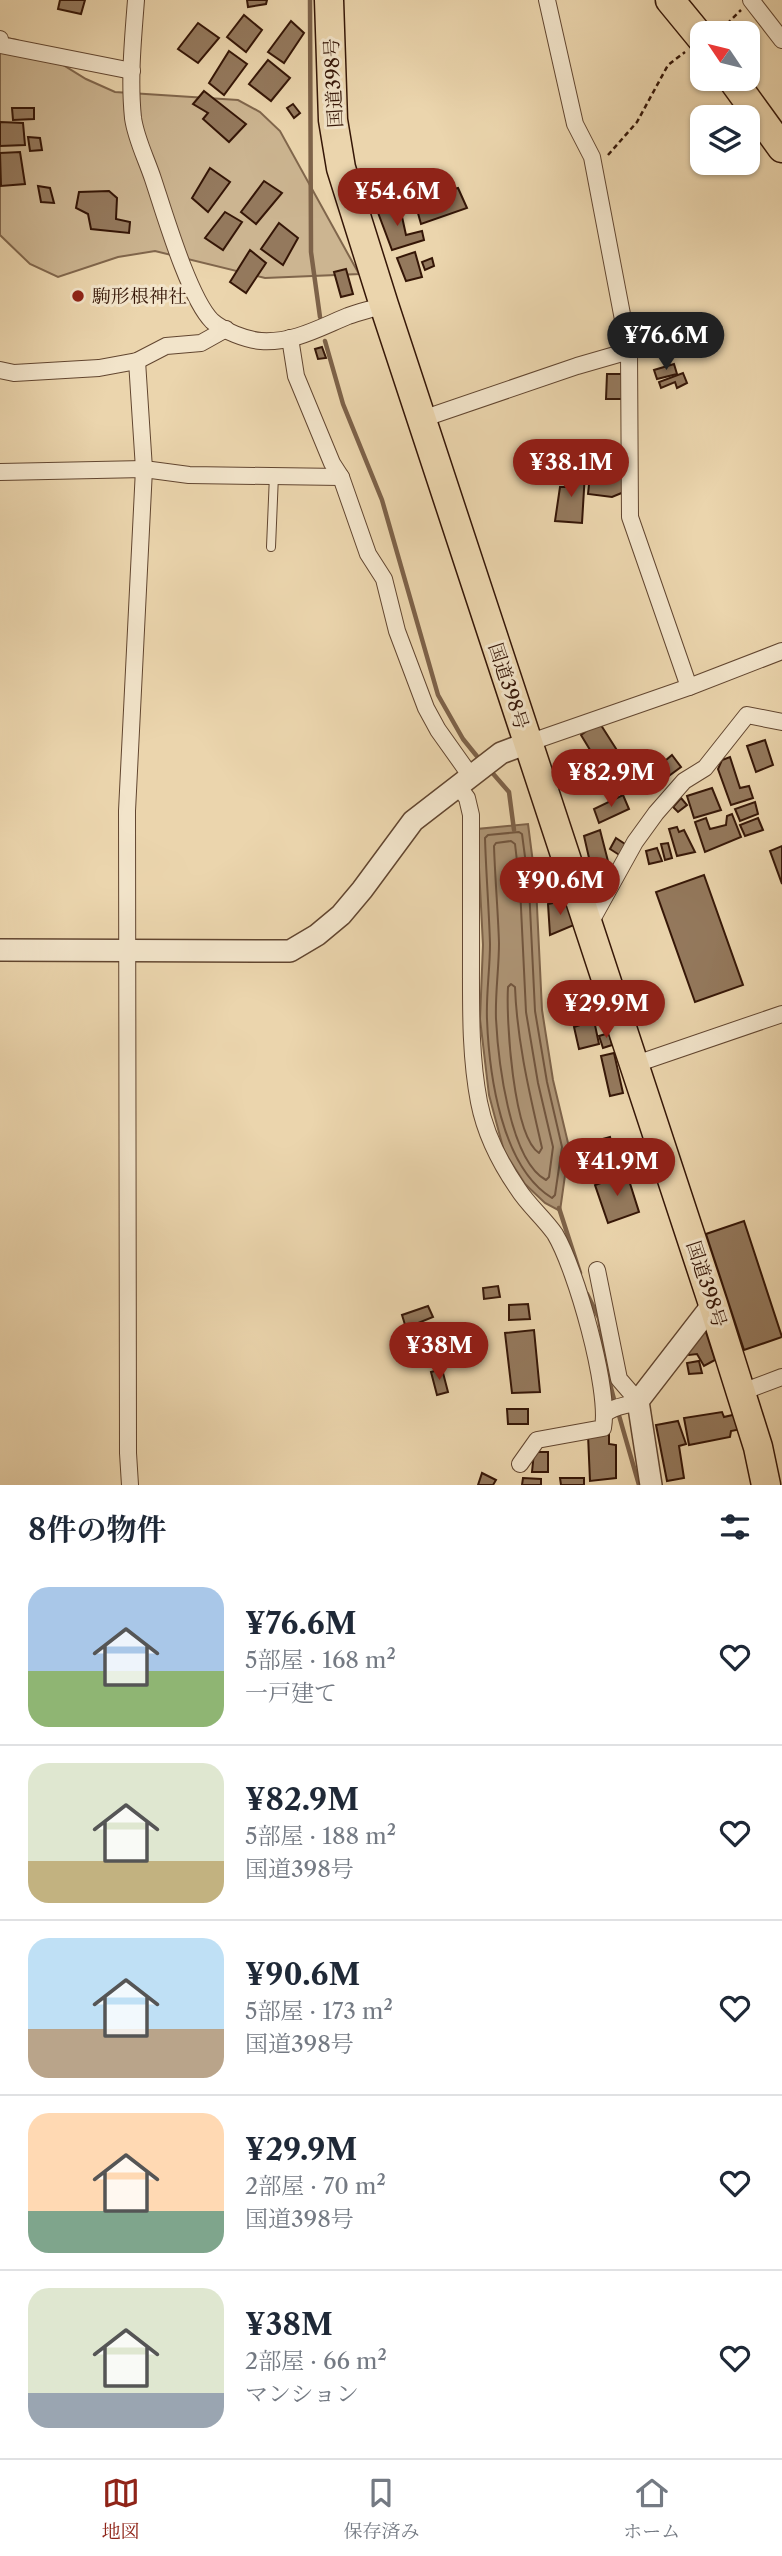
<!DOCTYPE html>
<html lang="ja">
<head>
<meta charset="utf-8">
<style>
  body { margin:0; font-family:"Libre Caslon Text","Noto Serif JP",serif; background:#f6f6f7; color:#1f2937; height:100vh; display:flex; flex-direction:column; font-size:26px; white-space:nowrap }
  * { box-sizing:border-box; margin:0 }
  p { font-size:23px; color:#747a83 }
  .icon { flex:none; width:38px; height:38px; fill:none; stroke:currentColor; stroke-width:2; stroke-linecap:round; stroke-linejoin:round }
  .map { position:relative; height:1485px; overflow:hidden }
  .drawer { display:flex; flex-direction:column; background:#fff; flex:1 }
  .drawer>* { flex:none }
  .needle { width:46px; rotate:305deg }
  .tools { position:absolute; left:690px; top:21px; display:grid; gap:14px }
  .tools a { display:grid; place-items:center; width:70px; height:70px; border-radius:14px; background:#fff; box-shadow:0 2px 5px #0004; font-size:35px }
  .price { position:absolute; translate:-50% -60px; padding:0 16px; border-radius:24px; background:#8f2418; color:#fff; font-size:23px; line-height:46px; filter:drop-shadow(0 2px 4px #0008) }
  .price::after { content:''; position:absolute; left:50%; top:42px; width:21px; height:16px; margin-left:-10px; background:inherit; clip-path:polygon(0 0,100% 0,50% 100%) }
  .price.selected { background:#222; color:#fff }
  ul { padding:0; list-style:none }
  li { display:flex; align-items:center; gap:21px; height:175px; padding:0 28px }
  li+li { border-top:2px solid #e0e1e3 }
  li span { display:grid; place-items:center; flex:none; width:196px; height:140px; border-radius:21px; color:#555 }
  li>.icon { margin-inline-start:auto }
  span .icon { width:84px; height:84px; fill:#fffc; stroke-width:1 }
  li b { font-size:30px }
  h2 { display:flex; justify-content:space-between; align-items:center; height:84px; padding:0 28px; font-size:30px }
  .tab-bar { display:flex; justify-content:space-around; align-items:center; height:98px; border-top:2px solid #e0e1e3; background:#fff; font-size:19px; color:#747a83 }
  .tab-bar a { display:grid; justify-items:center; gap:4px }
  .tab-bar .selected { color:#8f2418 }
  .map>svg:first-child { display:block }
  .green { fill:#ccb591; stroke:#80664c; stroke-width:2 }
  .water { fill:#ad9475; stroke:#7d6249; stroke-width:2 }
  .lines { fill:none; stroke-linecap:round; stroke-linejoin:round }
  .shore { stroke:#71553e; stroke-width:2 }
  .stream { stroke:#7d6249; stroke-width:4.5 }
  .building { fill:#94795d; stroke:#351607; stroke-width:2 }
  .service-casing { stroke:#624630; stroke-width:10 }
  .minor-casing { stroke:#624630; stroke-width:18 }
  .tertiary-casing { stroke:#624630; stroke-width:24 }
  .trunk-casing { stroke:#351607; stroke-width:31 }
  .path { stroke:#351607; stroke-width:2.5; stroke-dasharray:5 3.5; stroke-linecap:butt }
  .service { stroke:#f2e4ca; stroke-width:8 }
  .minor { stroke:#f2e4ca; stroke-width:16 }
  .tertiary { stroke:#f2e4ca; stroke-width:21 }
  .trunk { stroke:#ebd5ad; stroke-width:28 }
  .poi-dot { fill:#8f2418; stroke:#f2e4ca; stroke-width:2.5 }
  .labels { text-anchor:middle; stroke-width:6; stroke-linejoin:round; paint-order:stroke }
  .street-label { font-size:19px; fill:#351607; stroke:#f2e4ca }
  .poi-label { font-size:19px; fill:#351607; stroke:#f2e4ca; text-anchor:start }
</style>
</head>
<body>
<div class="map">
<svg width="782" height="1485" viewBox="0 0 782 1485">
  <rect width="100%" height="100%" fill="#ebd5ad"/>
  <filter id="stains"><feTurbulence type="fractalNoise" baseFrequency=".00286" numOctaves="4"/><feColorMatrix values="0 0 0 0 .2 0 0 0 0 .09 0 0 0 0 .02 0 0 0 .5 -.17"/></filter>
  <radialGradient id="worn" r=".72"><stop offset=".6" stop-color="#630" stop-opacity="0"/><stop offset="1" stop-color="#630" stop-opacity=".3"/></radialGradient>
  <polygon class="green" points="2,37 17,40 42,52 86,79 115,92 238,100 260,112 280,131 359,274 265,278 155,251 118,257 58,277 30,264 0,235 0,38"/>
  <polygon class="water" points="528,824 536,886 542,1010 553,1080 569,1147 560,1211 545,1203 525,1184 504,1151 489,1095 480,1019 483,945 477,829"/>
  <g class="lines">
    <g class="shore">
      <path d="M 519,832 L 522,834 L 529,887 L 535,1011 L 547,1082 L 562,1147 L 555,1195 L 552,1198 C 501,1167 489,1073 487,1019 C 486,994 490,969 490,944 C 489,909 486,873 485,838 L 488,835 Z"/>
      <path d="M 511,841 L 515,844 L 520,887 L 526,1012 L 538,1083 L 553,1147 L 549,1177 L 546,1180 C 509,1160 498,1058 496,1019 C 495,994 499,968 499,943 C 498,911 495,878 494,846 L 496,843 Z"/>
      <path d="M 511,984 L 515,987 C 517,1042 530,1095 542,1148 L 539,1153 C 513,1136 506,1019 508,987 Z"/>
    </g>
    <g class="stream">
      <polyline points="310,0 311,252 320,317"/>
      <polyline points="325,341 343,404 382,500 438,695 463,739 480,760"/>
      <polyline points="489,769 509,792 514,830"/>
      <polyline points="559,1208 580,1273"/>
      <polyline points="587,1294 599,1318 610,1384 615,1403"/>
      <polyline points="618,1412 639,1485"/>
    </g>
  </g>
  <g class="building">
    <polygon points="60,0 85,0 81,14 58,9"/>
    <polygon points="247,0 267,0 266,4 248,7"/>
    <polygon points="244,15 262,30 246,52 227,37"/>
    <polygon points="291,21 304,33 284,63 268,52"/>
    <polygon points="198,23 219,38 198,63 178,49"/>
    <polygon points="229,51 247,64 224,95 209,83"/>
    <polygon points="268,60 290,78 271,101 249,84"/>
    <polygon points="204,91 246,124 229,142 203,119 208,113 193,104"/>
    <polygon points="293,104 300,113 294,118 287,108"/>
    <polygon points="12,108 34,108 34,119 13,120"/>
    <polygon points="0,122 23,123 25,145 0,146"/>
    <polygon points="28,137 40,138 42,150 30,151"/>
    <polygon points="20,152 25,184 1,186 0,153"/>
    <polygon points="210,168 230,182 208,212 192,198"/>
    <polygon points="264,181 282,193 256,224 241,212"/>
    <polygon points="38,186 50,188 54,203 41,202"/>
    <polygon points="458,188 467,208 421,224 414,199"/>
    <polygon points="109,191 117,198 116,219 130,222 129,233 91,229 88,214 76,208 79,192"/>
    <polygon points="399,203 406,235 422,231 424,240 392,250 377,210"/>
    <polygon points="225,212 242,222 223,250 205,238"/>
    <polygon points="279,223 298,238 283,265 261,249"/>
    <polygon points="250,250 266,263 246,293 230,282"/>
    <polygon points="415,252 422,277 406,281 397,258"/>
    <polygon points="432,258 434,266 425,270 422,262"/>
    <polygon points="346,269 353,294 341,297 334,272"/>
    <polygon points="322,347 326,358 318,359 315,349"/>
    <polygon points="674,364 677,374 657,379 654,370"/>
    <polygon points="683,373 687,383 677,388 675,382 661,388 659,382"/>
    <polygon points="607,374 623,374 623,399 606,399"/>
    <polygon points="567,472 585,473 582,523 555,521 560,487 565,487"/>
    <polygon points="590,475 623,477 624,492 612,497 588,494"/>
    <polygon points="599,722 620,755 601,768 581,735"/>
    <polygon points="765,740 773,765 756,772 747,746"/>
    <polygon points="627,755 633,758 646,778 630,789 614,767"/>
    <polygon points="672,755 681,767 662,781 653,771"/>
    <polygon points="730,757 740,788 749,786 753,798 731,805 718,769 722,760"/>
    <polygon points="712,788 721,810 694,818 687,796"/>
    <polygon points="623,795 629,809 599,823 594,809"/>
    <polygon points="681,798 687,805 678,812 673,807"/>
    <polygon points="755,802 758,814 740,821 735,809"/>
    <polygon points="732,814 741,837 705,852 695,822 706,818 710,829 726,825 727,816"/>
    <polygon points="758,818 763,830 745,836 740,825"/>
    <polygon points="677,827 679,832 684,830 695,852 677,856 669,829"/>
    <polygon points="600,830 609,865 600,868 602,879 594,880 584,836"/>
    <polygon points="616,838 628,846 621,856 610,849"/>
    <polygon points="668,843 672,858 665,860 661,844"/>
    <polygon points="782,846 782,884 770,851"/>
    <polygon points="657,848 662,861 649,864 646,851"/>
    <polygon points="704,875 743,985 695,1002 656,892"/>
    <polygon points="568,900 574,925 550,935 548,904"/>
    <polygon points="595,986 599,1003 573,1010 568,993"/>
    <polygon points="592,1011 599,1044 579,1049 574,1027 580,1025 578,1014"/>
    <polygon points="609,1033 612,1045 603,1048 599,1036"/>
    <polygon points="614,1053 623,1093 610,1096 601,1056"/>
    <polygon points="610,1137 614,1154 604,1157 599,1140"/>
    <polygon points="603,1161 607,1176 596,1180 591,1165"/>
    <polygon points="627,1174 639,1212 608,1223 595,1185"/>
    <polygon points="744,1221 782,1337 744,1350 706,1234"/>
    <polygon points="498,1286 500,1297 484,1299 483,1288"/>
    <polygon points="528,1304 530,1319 509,1320 509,1305"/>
    <polygon points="428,1306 433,1317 406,1328 402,1315"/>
    <polygon points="534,1330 540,1392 512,1393 505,1333"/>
    <polygon points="706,1332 715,1360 704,1366 697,1354 689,1355 685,1347 693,1336"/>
    <polygon points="426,1335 432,1354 421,1357 416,1338"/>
    <polygon points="699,1361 702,1373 689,1374 687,1363"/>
    <polygon points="442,1369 448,1392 437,1395 431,1372"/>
    <polygon points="507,1409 528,1409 528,1424 508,1424"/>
    <polygon points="722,1412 724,1417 741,1413 746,1428 731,1431 730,1437 689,1445 684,1418"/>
    <polygon points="678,1421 686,1444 679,1446 684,1478 667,1481 656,1425"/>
    <polygon points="609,1434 609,1444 616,1445 616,1478 590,1481 588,1435"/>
    <polygon points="534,1452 548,1452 548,1472 532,1472"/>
    <polygon points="482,1473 496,1480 493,1485 478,1485"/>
    <polygon points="523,1478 541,1479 541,1485 522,1485"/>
    <polygon points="560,1478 584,1478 584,1485 561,1485"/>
  </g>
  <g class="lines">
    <g class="service-casing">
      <polyline id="service" points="271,547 274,475"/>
    </g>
    <g class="minor-casing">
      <g id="minor">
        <path d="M 136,0 C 133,39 129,79 133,118 C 136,139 146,158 153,179 C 164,212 189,298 212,321 C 223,331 247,340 261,341 C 293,343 319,328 348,316 C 359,312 372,309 384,305"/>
        <polyline points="547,0 575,124 592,157 629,351 630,517 689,687"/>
        <polyline points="751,0 782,40"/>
        <polyline points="0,39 1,45 132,71"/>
        <polyline points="290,338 296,376 332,463 341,477 368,554 384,579 397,631 426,708 438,730 470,775"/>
        <polyline points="0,370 14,373 99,368 137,361 166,346 201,343 226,329"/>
        <polyline points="422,419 577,366 629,351"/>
        <polyline points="0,472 144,469 189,475 341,477"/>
        <polyline points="528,743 689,687 782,651"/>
        <path d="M 458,786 L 467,798 L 471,815 C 471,863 471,911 471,959 C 471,1007 470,1055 479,1102 C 485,1133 500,1163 518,1189 C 528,1205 544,1218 555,1234 C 576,1269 610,1389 603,1428 L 537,1440 L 520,1464"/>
        <polyline points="589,925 635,842 656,813 684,781 705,768 747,715 782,722"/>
        <polyline points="633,1065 782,1014"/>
        <path d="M 597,1270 L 619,1379 L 638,1401 C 628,1406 613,1406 605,1414"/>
        <polyline points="742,1392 782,1377"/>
        <polyline points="130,1485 128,1453 127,811 144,469 137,361"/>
      </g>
    </g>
    <g class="tertiary-casing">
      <g id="tertiary">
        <polyline points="0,950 290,951 317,935 341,915 362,890 413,821 501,753 528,743"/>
        <polyline points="651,1485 638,1401 713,1304"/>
      </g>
    </g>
    <g class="trunk-casing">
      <g id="trunk">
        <polyline points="329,0 333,120 341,168 384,305 713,1304 758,1447 766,1485"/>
        <polyline points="670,0 702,39"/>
        <polyline points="732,79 782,148"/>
      </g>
    </g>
    <g class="path">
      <polyline points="721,30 741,10"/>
      <polyline points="608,155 637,122 668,65 685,52"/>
    </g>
    <use href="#service" class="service"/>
    <use href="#minor" class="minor"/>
    <use href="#tertiary" class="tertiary"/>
    <use href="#trunk" class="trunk"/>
  </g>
  <circle class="poi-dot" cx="78" cy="296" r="7"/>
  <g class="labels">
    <g class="street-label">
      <text transform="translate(333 83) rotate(-93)" y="7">国道398号</text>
      <text transform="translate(509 686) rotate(72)" y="7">国道398号</text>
      <text transform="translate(707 1284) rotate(72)" y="7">国道398号</text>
    </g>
    <g class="poi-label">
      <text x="92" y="303">駒形根神社</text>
    </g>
  </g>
  <rect width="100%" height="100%" filter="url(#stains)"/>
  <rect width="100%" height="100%" fill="url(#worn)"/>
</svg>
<div class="tools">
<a><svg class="needle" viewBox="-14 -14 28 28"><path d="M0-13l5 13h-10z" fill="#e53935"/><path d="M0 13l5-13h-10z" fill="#747a83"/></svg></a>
<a><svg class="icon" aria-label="layers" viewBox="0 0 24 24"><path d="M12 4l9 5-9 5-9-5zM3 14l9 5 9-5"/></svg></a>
</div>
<b class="price" style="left:397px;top:228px">¥54.6M</b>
<b class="price selected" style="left:666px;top:372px">¥76.6M</b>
<b class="price" style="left:571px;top:499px">¥38.1M</b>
<b class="price" style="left:611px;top:809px">¥82.9M</b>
<b class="price" style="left:560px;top:917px">¥90.6M</b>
<b class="price" style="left:606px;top:1040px">¥29.9M</b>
<b class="price" style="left:617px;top:1198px">¥41.9M</b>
<b class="price" style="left:439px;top:1382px">¥38M</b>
</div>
<section class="drawer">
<h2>8件の物件<svg class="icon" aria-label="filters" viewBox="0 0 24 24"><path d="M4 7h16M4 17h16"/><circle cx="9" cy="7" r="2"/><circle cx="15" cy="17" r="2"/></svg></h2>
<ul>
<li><span style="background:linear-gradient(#a9c7e8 60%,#8fb573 0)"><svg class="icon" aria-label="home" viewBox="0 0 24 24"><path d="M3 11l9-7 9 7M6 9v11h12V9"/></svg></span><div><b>¥76.6M</b><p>5部屋 · 168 m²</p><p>一戸建て</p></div><svg class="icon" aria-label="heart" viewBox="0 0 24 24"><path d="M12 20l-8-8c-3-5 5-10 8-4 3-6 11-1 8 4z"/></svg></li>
<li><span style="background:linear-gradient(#dfe7d0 70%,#c2b280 0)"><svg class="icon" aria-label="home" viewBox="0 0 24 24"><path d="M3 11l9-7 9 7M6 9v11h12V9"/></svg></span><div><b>¥82.9M</b><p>5部屋 · 188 m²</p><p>国道398号</p></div><svg class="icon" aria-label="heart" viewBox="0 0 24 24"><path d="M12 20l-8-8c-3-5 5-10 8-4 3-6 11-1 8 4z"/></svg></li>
<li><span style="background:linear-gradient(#bfe0f5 65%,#b9a48a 0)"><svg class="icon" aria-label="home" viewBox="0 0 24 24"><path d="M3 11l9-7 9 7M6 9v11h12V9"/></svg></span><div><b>¥90.6M</b><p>5部屋 · 173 m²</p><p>国道398号</p></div><svg class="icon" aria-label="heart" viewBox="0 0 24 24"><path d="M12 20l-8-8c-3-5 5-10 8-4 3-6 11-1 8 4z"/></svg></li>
<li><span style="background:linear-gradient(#ffd9b3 70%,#7fa58c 0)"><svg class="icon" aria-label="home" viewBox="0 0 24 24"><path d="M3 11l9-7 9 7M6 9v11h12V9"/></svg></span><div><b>¥29.9M</b><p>2部屋 · 70 m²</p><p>国道398号</p></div><svg class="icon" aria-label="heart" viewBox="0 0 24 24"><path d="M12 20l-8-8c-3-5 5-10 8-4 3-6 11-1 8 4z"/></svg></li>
<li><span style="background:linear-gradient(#dfe7d0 75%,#9aa5b1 0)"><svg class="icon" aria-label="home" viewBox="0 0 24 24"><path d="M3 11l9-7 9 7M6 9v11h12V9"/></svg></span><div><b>¥38M</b><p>2部屋 · 66 m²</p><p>マンション</p></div><svg class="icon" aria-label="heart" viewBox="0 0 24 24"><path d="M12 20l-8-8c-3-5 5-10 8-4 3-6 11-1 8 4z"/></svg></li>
</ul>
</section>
<nav class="tab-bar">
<a class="selected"><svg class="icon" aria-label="map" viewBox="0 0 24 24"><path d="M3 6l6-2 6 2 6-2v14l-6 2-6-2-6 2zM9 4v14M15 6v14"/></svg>地図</a>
<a><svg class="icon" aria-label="saved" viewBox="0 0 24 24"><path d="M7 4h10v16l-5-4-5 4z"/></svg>保存済み</a>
<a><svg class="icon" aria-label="home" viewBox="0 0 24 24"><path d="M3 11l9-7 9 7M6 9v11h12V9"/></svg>ホーム</a>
</nav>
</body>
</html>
